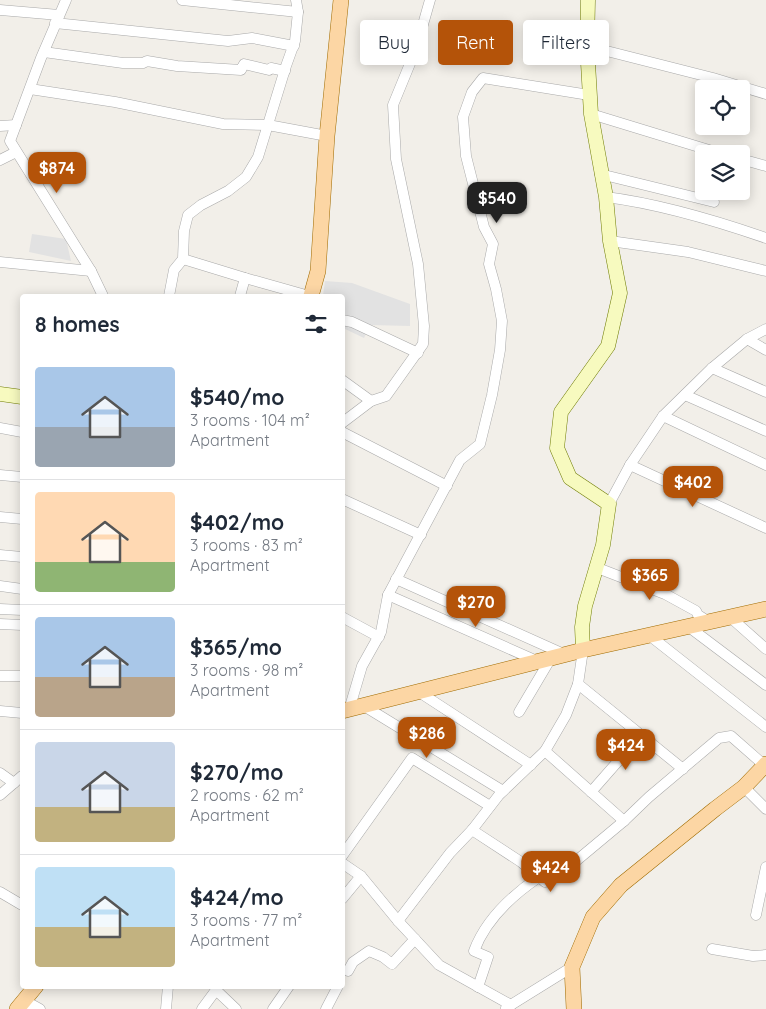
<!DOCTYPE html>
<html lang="en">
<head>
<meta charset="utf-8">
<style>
  body { margin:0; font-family:Quicksand,sans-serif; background:#f6f6f7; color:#1f2937; height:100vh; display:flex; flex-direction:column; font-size:19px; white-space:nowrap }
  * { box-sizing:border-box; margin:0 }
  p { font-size:16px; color:#747a83 }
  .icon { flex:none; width:28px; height:28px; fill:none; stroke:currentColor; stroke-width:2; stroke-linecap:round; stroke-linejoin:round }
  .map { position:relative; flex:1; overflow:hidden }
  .panel { position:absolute; left:20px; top:294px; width:325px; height:695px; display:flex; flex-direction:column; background:#fff; border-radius:5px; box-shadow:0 2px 12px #0003 }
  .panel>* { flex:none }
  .banner { position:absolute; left:360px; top:20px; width:330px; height:45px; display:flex; gap:10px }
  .fabs { position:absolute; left:695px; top:80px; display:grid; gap:10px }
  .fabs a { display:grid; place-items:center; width:55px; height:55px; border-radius:5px; background:#fff; box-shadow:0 2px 12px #0003; font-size:25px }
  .price { position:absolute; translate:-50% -42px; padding:0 11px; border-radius:10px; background:#b45309; color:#fff; font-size:16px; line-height:32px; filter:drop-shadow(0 1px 2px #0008) }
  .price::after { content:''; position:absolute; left:50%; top:30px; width:15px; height:11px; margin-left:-8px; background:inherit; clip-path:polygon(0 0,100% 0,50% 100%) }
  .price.on { background:#222; color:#fff }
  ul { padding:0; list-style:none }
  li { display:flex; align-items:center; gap:15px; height:125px; padding:0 15px }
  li+li { border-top:1px solid #e0e1e3 }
  li span { display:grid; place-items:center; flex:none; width:140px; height:100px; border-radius:5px; color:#555 }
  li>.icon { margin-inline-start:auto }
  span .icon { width:60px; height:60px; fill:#fffc; stroke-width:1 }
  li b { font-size:21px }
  h2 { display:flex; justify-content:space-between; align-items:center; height:60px; padding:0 15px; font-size:21px }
  .chip { padding:0 18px; border-radius:5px; background:#fff; box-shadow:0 2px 12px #0003; font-size:18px; line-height:45px }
  .chip.on { background:#b45309; color:#fff }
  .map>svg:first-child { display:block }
  .parking { fill:#e2e2e2 }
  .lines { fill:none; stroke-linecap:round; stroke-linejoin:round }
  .minor-casing { stroke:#a9a9a9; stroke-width:11 }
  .secondary-casing { stroke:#707d05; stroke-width:15 }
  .primary-casing { stroke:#a06b00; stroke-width:16 }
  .minor { stroke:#fff; stroke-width:10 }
  .secondary { stroke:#f7fabf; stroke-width:14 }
  .primary { stroke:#fcd6a4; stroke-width:15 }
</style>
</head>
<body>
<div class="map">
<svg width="766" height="1009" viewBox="0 0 766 1009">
  <rect width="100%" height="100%" fill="#f2efe9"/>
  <g class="parking">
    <polygon points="32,234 66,239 71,261 29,252"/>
    <polygon points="325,281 352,283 410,304 410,326 370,325 364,338 343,328 342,296 323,296"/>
  </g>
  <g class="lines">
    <g class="minor-casing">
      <g id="minor">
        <polyline points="66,0 41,58 10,141 91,271 103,296"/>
        <polyline points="182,0 298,12"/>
        <polyline points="0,10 59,15"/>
        <polyline points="55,23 228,41 252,38 294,46"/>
        <polyline points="587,46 713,78 766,94"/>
        <polyline points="44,52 123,63 143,63 147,61 177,66 241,70 244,64 269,70 271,68 285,71"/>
        <polyline points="30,89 115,102 223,124 268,125 327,136"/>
        <polyline points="591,114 722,154"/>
        <polyline points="0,126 16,125"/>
        <polyline points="741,159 766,166"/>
        <polyline points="0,160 16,152"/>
        <polyline points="600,174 714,202"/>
        <path d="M 606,197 C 661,204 714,220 766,238"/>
        <polyline points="610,241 688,252 766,271"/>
        <polyline points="183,259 245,278 302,294 305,296"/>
        <polyline points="0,262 91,271"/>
        <polyline points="169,296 174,270 183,259 184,231 188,215 201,205 228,191 246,177 258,157 286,66 295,41 298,12 296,0"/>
        <polyline points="240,296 245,278"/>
        <polyline points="342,320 352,322 418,353"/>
        <polyline points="747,339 766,350"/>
        <polyline points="712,368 766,392"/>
        <polyline points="342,380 371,401"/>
        <polyline points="685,395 766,431"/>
        <polyline points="663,416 766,465"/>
        <polyline points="342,423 371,401 386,396 423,344 424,326 418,264 396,159 393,105 416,49 430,0"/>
        <polyline points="0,428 22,432"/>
        <polyline points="342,432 447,486"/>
        <polyline points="630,465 766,528"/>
        <polyline points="0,475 22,477"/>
        <polyline points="342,499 421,535"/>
        <polyline points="609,504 630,465 663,416 712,368 747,339 766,329"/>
        <polyline points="0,517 22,519"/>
        <polyline points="0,555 22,557"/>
        <polyline points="595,567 665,594 696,611 698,615 709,622"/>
        <polyline points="396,579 566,655"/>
        <polyline points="0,586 22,589"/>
        <polyline points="388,595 537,661"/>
        <polyline points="0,609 22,610"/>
        <polyline points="342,617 379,637"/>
        <polyline points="730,617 766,649"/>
        <polyline points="0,624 22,625"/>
        <polyline points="689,627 766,685"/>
        <polyline points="649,635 766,727"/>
        <polyline points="0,676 22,676"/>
        <polyline points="578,684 683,769"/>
        <polyline points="419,692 531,765"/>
        <polyline points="364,706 503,791"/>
        <polyline points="349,710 362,666 381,632 388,595 460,460 480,444 492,395 500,350 502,321 496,289 489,264 493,244 484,227 466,156 463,117 472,92 483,78 589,95"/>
        <polyline points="0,711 22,713"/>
        <polyline points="519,712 551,658"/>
        <polyline points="545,751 624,821 649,797 719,738 731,736 764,765"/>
        <polyline points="0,773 14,783"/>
        <polyline points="744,787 766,809"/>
        <polyline points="591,792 627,751 630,753 645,737"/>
        <polyline points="0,795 22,776"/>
        <polyline points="472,830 521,862 545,882 564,871 624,821"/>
        <polyline points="342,856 412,758 490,806"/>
        <polyline points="342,863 361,876 398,921 439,965 511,1005"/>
        <polyline points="0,892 22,905"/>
        <polyline points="342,899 361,876"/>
        <polyline points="756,915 766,867"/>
        <polyline points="398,921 450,853 472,830 499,795 545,751 566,715 578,684 583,650"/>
        <polyline points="712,949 753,956 766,955"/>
        <polyline points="348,971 353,962 369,951 383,957 392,964 415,939"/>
        <path d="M 478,987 L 488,957 L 474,951 C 486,919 511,896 539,877"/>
        <polyline points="506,1008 572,967"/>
        <polyline points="19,1009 31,1004 40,1009"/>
        <polyline points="166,1009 168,986"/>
        <polyline points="202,1009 216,990 236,1009"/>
        <polyline points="273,1009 289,986"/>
        <polyline points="326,1009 338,986"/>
      </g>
    </g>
    <g class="secondary-casing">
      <g id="secondary">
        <polyline points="0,394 22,397"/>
        <polyline points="583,650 582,627 585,606 603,545 609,504 570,478 557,448 561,412 608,346 620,293 610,241 606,197 591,114 587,46 588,0"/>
      </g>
    </g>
    <g class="primary-casing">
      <g id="primary">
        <polyline points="311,296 318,271 327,136 341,0"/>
        <polyline points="342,711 583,650 766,609"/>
        <polyline points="17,1009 36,986"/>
        <polyline points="574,1009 572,967 593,917 621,885 715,809 744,787 766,764"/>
      </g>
    </g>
    <use href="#minor" class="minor"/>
    <use href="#secondary" class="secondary"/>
    <use href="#primary" class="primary"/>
  </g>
</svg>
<div class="fabs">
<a><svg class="icon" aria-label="locate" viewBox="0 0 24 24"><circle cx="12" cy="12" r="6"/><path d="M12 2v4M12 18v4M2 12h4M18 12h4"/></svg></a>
<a><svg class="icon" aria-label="layers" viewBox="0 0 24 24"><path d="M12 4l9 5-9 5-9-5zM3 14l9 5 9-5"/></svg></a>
</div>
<b class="price" style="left:57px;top:194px">$874</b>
<b class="price on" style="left:497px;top:224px">$540</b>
<b class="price" style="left:693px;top:508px">$402</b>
<b class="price" style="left:650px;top:601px">$365</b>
<b class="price" style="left:476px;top:628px">$270</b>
<b class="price" style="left:427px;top:759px">$286</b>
<b class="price" style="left:626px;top:771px">$424</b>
<b class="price" style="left:551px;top:893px">$424</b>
<div class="banner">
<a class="chip">Buy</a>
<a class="chip on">Rent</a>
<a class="chip">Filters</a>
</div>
<section class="panel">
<h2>8 homes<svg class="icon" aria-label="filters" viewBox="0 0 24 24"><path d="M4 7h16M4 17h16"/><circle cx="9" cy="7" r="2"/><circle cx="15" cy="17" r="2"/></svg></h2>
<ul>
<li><span style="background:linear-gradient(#a9c7e8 60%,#9aa5b1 0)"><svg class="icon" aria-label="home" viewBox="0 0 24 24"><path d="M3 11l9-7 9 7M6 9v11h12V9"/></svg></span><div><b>$540/mo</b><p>3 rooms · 104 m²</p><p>Apartment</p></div></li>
<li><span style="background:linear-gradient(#ffd9b3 70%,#8fb573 0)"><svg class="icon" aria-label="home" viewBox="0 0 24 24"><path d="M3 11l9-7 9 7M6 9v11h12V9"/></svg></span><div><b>$402/mo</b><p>3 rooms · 83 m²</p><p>Apartment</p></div></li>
<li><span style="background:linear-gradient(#a9c7e8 60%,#b9a48a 0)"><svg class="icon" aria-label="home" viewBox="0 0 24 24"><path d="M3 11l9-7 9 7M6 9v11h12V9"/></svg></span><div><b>$365/mo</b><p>3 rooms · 98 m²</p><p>Apartment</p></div></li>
<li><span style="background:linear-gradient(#c9d6e8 65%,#c2b280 0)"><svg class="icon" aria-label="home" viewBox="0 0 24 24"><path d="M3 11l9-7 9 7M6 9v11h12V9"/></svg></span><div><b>$270/mo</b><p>2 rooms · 62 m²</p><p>Apartment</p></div></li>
<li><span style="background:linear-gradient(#bfe0f5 60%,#c2b280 0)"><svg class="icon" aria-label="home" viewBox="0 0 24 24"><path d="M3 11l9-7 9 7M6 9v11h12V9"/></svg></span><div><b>$424/mo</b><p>3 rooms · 77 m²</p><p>Apartment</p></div></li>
</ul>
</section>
</div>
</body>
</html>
